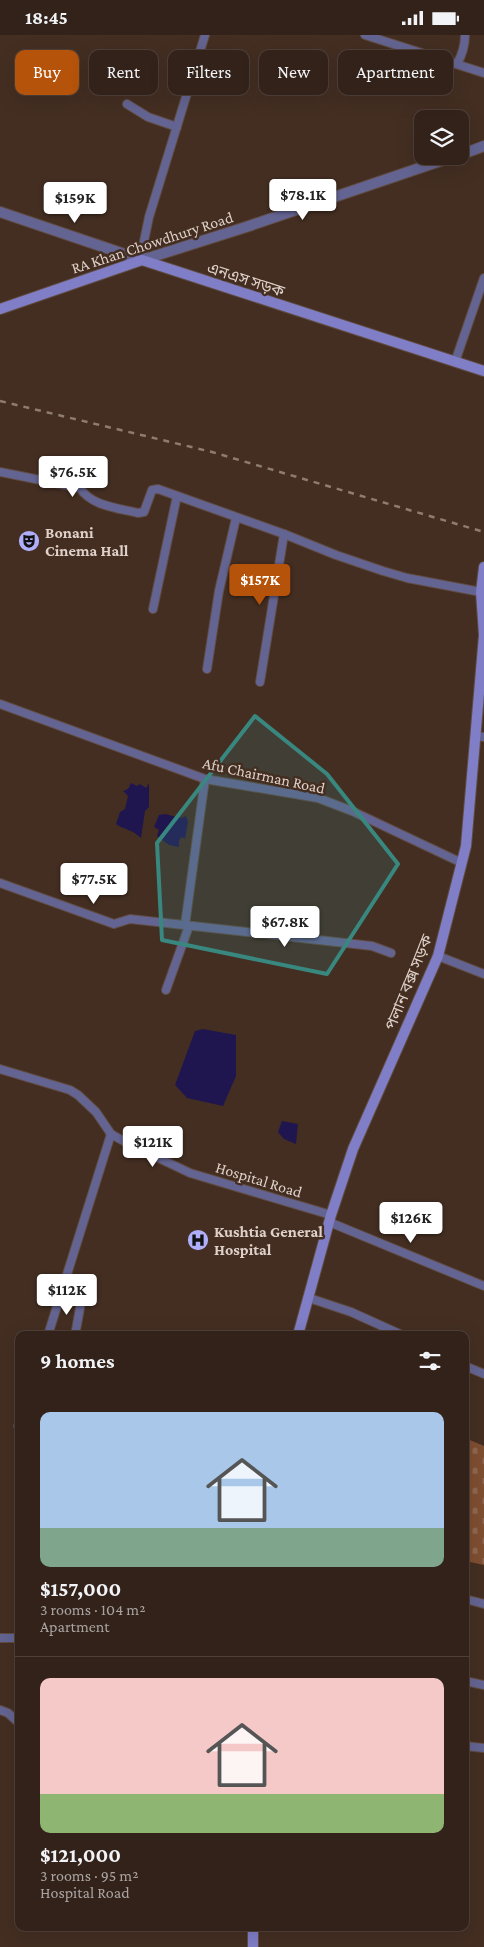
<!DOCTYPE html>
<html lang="en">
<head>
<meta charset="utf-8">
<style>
  body { margin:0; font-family:"Crimson Pro","Noto Sans Bengali",serif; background:#3b2a23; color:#f1f3f6; height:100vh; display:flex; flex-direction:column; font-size:19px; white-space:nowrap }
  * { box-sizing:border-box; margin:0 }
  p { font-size:16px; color:#a9a4a2 }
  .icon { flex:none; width:28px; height:28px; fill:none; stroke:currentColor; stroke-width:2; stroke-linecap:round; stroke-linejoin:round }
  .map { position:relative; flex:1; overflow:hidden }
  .side { position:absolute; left:15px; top:1296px; width:454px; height:600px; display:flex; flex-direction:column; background:#33221a; border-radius:10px; box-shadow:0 5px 20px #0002,0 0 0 1px #4e3f39 }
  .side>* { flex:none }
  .guide { position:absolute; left:15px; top:15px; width:455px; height:45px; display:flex; gap:10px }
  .tools { position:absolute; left:414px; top:75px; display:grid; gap:10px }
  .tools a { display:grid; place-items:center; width:55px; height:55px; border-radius:10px; background:#33221a; box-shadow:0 5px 20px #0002,0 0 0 1px #4e3f39; font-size:25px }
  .price { position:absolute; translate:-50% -42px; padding:0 11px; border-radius:5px; background:#fff; color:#222; font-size:16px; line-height:32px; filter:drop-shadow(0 1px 2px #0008) }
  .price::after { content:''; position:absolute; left:50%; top:30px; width:15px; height:11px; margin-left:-8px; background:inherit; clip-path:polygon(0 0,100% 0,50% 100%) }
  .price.selected { background:#b45309; color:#fff }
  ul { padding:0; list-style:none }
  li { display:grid; align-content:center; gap:10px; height:265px; padding:0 25px }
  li+li { border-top:1px solid #4e3f39 }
  li span { display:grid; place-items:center; height:155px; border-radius:10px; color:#555 }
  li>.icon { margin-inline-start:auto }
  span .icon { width:90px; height:90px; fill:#fffc; stroke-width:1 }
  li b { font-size:21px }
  h2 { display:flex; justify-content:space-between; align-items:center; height:60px; padding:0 25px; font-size:21px }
  .tag { padding:0 18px; border-radius:10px; background:#33221a; box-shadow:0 5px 20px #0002,0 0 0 1px #4e3f39; font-size:18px; line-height:45px }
  .tag.selected { background:#b45309; color:#fff }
  .status { display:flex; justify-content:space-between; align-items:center; height:35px; padding:0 25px; background:#33221a; direction:ltr }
  .status svg { height:14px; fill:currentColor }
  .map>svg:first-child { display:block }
  .cemetery { fill:url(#cemetery-stones) }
  .water { fill:#1f1650 }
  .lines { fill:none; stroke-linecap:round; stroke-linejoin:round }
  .minor-casing { stroke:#604b40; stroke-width:10 }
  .tertiary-casing { stroke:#604b40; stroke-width:12 }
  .secondary-casing { stroke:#604b40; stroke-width:12 }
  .minor { stroke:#646492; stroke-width:8 }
  .tertiary { stroke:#646492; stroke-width:10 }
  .secondary { stroke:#7f7ec7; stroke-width:10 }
  .rail { stroke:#8e7c71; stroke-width:2.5; stroke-dasharray:6 6; stroke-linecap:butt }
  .marked { fill:#398880; fill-opacity:0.2; stroke:#398880; stroke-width:4; stroke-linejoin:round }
  .labels { text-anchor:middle; stroke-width:5; stroke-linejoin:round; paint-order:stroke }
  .street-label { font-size:16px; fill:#dfd1c9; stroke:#442e22 }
  .poi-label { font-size:16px; font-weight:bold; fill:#dfd1c9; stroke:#442e22; text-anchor:start }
</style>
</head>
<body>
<div class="status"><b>18:45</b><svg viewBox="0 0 49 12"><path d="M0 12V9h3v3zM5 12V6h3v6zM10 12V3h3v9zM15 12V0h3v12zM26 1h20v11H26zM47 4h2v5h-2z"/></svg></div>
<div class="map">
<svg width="484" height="1912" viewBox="0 0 484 1912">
  <defs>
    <pattern id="cemetery-stones" width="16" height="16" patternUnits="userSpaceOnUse" patternTransform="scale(1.25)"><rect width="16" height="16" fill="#7e4e31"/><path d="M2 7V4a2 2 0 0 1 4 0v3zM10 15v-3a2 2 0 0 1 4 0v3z" fill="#90664e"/></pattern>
  </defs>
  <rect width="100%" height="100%" fill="#442e22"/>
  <polygon class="cemetery" points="465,1403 484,1411 484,1530 465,1526"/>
  <g class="water">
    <path d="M 131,748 L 137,751 L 140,749 L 146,753 L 149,748 L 149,772 L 145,776 L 141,803 C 130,793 126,796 116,789 L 120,777 L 125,774 L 128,761 L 123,756 L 128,754 Z"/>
    <polygon points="165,779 181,783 186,781 188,787 185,804 182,802 179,805 179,812 169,810 157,801 159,795 154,792 159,780"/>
    <polygon points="203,994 236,1000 236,1041 223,1071 187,1063 175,1050 195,996"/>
    <polygon points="282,1086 298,1089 296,1109 284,1104 278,1097"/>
  </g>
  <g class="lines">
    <g class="minor-casing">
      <g id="minor">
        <polyline points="365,0 484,38"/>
        <path d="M 457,29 C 462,20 465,11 465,0"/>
        <polyline points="127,69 148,82 177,92"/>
        <polyline points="142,225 143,211 149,182 205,0"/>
        <polyline points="455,327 484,243"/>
        <path d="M 0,437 L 80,453 C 91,471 118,473 138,478 L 144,477 L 152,455 L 158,454 L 284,499 L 336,520 L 383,536 L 407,543 L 481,557"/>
        <polyline points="153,574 177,461"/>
        <polyline points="207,634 219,556 236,483"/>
        <polyline points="260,647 284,499"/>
        <polyline points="0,669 205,744 318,763 352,776 462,828"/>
        <polyline points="475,701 484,702"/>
        <polyline points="0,848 114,889 130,884 372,911 391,918"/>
        <polyline points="185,890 205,744"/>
        <polyline points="438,921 484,939"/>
        <polyline points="166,955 189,891"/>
        <polyline points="0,1034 70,1055 78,1060 96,1077 111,1099 127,1108 190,1138 331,1180"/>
        <polyline points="329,1187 484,1251"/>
        <polyline points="309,1263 351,1277 402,1300"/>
        <polyline points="48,1300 111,1099"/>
        <polyline points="77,1300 76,1295 82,1262"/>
        <polyline points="465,1331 484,1339"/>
        <polyline points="18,1391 19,1390"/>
        <polyline points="465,1564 484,1569"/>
        <polyline points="0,1603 19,1603"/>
        <polyline points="465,1646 484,1650"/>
        <polyline points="0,1675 8,1678 19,1688"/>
        <polyline points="465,1711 484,1713"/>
      </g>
    </g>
    <g class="tertiary-casing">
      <g id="tertiary">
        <polyline points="460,120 484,111"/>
        <polyline points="0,177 142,225 246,192 455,121"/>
      </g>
    </g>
    <g class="secondary-casing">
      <g id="secondary">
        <polyline points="0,274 142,225 484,336"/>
        <polyline points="298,1300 331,1180 353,1114 438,921 466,811 484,600 481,557 484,532"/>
        <polyline points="253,1912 253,1892"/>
      </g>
    </g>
    <use href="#minor" class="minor"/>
    <use href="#tertiary" class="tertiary"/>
    <use href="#secondary" class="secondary"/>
    <polyline class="rail" points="0,366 212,417 484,497"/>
  </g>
  <path class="marked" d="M 255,681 L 327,739 L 398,829 L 327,939 L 162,905 L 157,808 Z"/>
  <defs>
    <g id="theatre-disc" transform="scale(1.125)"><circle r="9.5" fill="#aeaefa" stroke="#442e22"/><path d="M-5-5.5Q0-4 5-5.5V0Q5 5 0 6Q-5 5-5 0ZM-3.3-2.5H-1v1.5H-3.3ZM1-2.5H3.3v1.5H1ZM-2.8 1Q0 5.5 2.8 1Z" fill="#111"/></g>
    <g id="hospital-disc" transform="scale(1.125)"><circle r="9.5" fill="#aeaefa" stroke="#442e22"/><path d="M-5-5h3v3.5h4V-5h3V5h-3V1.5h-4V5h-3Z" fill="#111"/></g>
  </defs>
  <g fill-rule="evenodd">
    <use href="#theatre-disc" x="29" y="506"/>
    <use href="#hospital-disc" x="198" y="1205"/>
  </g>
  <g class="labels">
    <g class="street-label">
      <text transform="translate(152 207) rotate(-18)" y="6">RA Khan Chowdhury Road</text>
      <text transform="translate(246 244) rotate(18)" y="6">এনএস সড়ক</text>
      <text transform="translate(264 740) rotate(12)" y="6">Afu Chairman Road</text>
      <text transform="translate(408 947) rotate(-68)" y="6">পলান বক্স সড়ক</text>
      <text transform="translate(259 1144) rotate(17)" y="6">Hospital Road</text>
    </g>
    <g class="poi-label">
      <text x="45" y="503">Bonani<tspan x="45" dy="18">Cinema Hall</tspan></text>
      <text x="214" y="1202">Kushtia General<tspan x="214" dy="18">Hospital</tspan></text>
    </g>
  </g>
</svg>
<div class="tools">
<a><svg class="icon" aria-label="layers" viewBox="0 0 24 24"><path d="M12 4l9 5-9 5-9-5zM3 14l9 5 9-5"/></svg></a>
</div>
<b class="price" style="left:303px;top:186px">$78.1K</b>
<b class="price" style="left:75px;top:189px">$159K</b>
<b class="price" style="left:73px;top:463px">$76.5K</b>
<b class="price selected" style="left:260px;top:571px">$157K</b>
<b class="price" style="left:94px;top:870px">$77.5K</b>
<b class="price" style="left:285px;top:913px">$67.8K</b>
<b class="price" style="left:153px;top:1133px">$121K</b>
<b class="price" style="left:411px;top:1209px">$126K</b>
<b class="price" style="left:67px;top:1281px">$112K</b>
<div class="guide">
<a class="tag selected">Buy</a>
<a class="tag">Rent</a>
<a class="tag">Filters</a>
<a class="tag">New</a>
<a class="tag">Apartment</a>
</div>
<section class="side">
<h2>9 homes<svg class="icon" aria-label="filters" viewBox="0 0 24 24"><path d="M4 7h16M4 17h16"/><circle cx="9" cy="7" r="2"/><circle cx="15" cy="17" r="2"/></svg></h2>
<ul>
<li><span style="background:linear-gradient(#a9c7e8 75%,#7fa58c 0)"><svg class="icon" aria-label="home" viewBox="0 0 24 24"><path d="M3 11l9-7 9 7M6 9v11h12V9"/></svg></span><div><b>$157,000</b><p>3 rooms · 104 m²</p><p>Apartment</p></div></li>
<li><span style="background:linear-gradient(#f6c9c9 75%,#8fb573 0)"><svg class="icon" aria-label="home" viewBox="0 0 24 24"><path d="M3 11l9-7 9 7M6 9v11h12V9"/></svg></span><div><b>$121,000</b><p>3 rooms · 95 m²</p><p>Hospital Road</p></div></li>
</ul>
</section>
</div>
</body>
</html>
